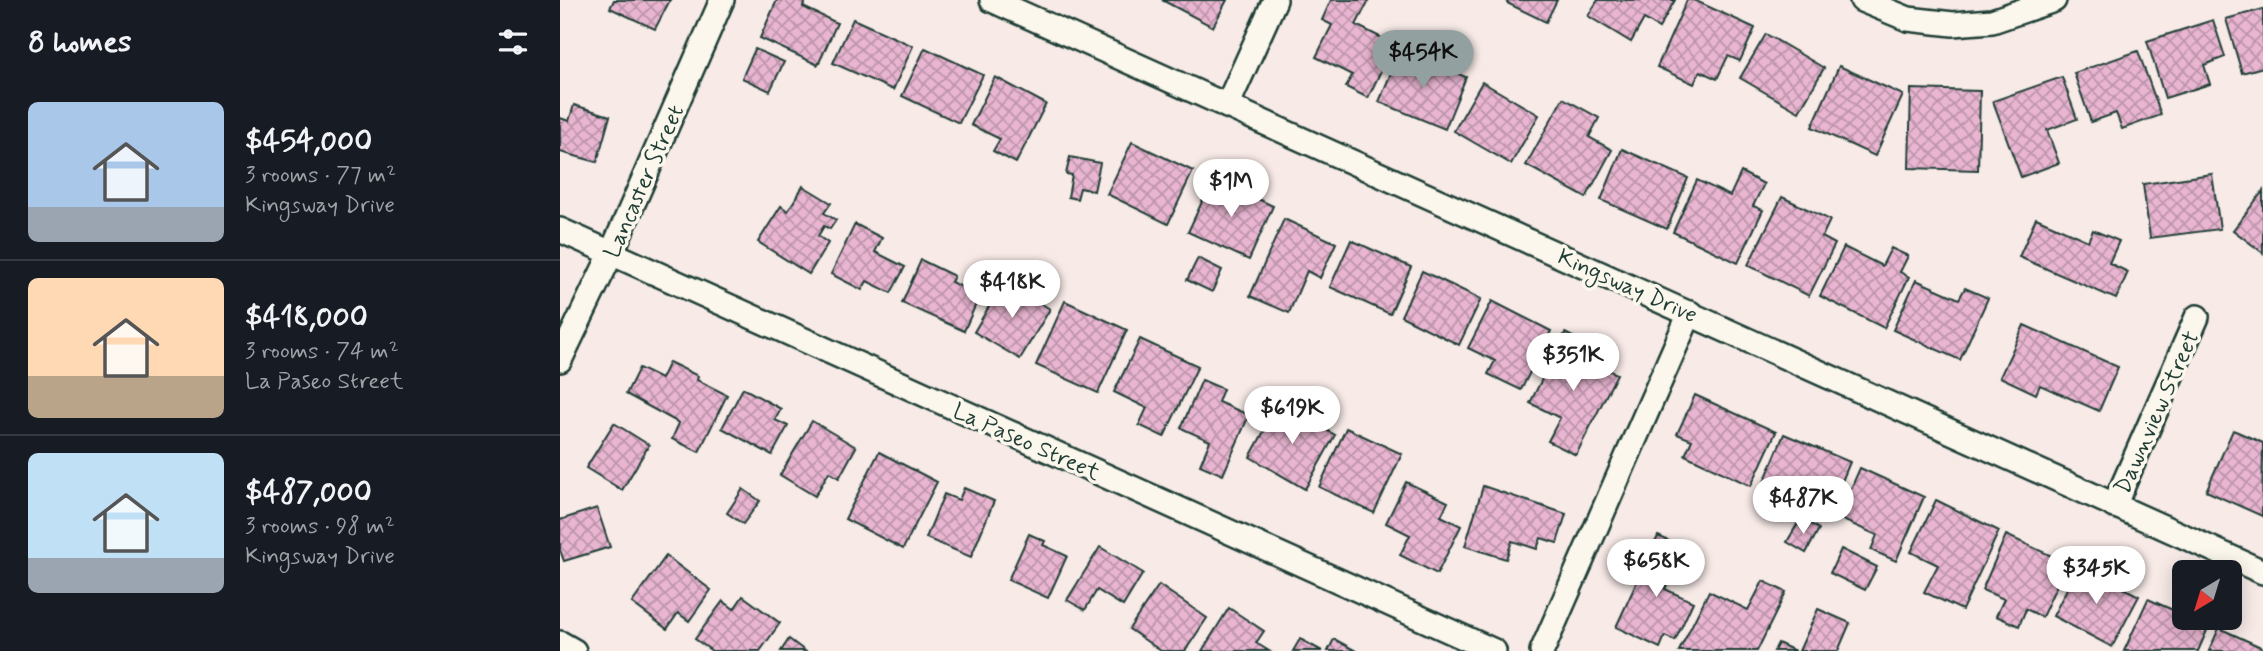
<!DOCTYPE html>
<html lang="en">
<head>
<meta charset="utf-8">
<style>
  body { margin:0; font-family:Mynerve,sans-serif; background:#20242c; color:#f1f3f6; height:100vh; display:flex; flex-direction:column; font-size:26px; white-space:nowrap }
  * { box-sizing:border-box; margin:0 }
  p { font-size:23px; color:#9ea1a6 }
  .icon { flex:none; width:38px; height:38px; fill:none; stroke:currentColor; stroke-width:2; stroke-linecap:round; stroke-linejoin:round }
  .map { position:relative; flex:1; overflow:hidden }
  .details { display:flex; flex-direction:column; background:#171b24; width:560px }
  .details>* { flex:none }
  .needle { width:46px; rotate:218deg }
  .buttons { position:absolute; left:1612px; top:560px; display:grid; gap:14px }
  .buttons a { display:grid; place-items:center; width:70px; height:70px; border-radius:10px; background:#171b24; box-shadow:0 4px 18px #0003; font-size:35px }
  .price { position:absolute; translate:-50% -60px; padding:0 16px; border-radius:24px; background:#fff; color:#222; font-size:23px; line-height:46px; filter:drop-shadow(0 2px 4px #0008) }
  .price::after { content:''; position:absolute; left:50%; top:42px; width:21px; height:16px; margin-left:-10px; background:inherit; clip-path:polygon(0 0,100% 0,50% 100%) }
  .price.on { background:#92a19f; color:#111 }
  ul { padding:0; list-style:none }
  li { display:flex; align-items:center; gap:21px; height:175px; padding:0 28px }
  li+li { border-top:2px solid #363941 }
  li span { display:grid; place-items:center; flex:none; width:196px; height:140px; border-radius:10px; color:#555 }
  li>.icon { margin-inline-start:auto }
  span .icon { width:84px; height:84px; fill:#fffc; stroke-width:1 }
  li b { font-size:30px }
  h2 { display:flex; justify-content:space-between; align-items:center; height:84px; padding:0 28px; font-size:30px }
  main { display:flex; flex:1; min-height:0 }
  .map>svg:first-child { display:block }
  .building { fill:url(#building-cross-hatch); stroke:#1f3d34; stroke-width:2 }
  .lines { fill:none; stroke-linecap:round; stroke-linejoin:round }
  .minor-casing { stroke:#1f3d34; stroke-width:28 }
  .minor { stroke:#fbf7ec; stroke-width:23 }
  .labels { text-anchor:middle; stroke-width:7; stroke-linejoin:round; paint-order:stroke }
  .street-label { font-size:23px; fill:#1f3d34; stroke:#fbf7ec }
</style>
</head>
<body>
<main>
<section class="details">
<h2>8 homes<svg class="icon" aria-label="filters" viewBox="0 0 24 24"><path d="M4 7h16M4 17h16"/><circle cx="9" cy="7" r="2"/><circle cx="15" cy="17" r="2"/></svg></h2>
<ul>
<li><span style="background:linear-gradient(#a9c7e8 75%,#9aa5b1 0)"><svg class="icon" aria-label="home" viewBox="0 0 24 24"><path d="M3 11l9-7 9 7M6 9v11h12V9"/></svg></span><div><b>$454,000</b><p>3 rooms · 77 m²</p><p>Kingsway Drive</p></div></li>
<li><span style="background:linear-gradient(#ffd9b3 70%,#b9a48a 0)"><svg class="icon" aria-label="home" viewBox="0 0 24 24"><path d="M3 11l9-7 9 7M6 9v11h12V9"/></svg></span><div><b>$418,000</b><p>3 rooms · 74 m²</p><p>La Paseo Street</p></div></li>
<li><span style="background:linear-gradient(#bfe0f5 75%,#9aa5b1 0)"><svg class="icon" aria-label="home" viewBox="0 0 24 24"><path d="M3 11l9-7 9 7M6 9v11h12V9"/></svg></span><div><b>$487,000</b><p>3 rooms · 98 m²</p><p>Kingsway Drive</p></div></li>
</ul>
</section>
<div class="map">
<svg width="1703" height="651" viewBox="0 0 1703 651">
  <defs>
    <pattern id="building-cross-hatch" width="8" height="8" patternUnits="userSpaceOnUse" patternTransform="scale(1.75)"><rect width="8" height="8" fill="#e9b5d1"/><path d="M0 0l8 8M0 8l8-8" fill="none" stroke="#bc94aa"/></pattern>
  </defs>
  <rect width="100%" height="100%" fill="#f7eae7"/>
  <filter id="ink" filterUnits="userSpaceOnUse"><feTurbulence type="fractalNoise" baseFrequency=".0143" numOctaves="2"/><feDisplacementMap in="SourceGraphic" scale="14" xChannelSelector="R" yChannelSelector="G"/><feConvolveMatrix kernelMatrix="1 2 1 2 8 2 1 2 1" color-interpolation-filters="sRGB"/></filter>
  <g filter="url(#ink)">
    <g class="building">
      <polygon points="54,0 110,0 95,29 50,8"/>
      <polygon points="217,0 246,0 243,7 277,23 258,65 200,38"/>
      <polygon points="602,0 667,0 653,27"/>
      <polygon points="771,0 809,0 796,25 834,44 808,98 786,87 792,75 756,57 772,25 762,20"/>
      <polygon points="948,0 997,0 986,22 947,3"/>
      <polygon points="1038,0 1115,0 1099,28 1084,19 1071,42 1028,16"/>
      <polygon points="1127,0 1134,0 1195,28 1180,61 1168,56 1157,79 1140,71 1134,84 1097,67"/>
      <polygon points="1703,9 1703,67 1682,73 1666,19"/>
      <polygon points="293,19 353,46 333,90 273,63"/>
      <polygon points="1653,20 1665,57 1644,65 1650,84 1605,98 1587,41"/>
      <polygon points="1206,34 1264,68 1239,112 1180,78"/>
      <polygon points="365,48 423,75 399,123 342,96"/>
      <polygon points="195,49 224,62 210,91 182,78"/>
      <polygon points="840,51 906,77 885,129 819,102"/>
      <polygon points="1578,51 1601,115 1562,129 1556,113 1531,122 1514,73"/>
      <polygon points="1279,66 1343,95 1315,156 1252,127"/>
      <polygon points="435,77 486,104 456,163 433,151 440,139 411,125"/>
      <polygon points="1502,77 1517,119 1487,130 1499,163 1461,177 1433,101"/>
      <polygon points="922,82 979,115 951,164 894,131"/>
      <polygon points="1351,89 1420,91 1418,170 1349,168"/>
      <polygon points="1003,98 1039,118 1029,137 1052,150 1026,198 966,165"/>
      <polygon points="14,105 50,116 37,162 0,152 0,118 9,121"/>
      <polygon points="572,142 633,171 608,224 547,194"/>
      <polygon points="1062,149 1128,178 1107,229 1041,200"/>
      <polygon points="510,157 540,163 534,191 520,188 517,199 508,197 512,175 506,174"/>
      <polygon points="1181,172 1204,184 1193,206 1203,210 1178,263 1113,232 1137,180 1170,196"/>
      <polygon points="1652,174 1660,229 1590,238 1583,184"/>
      <polygon points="653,178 713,206 689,260 628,232"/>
      <polygon points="243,186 271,203 264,213 276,220 270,229 264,226 258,236 268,243 249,274 198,242 221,206 228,211"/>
      <polygon points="1703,191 1703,253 1673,230"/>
      <polygon points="1222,197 1270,220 1262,237 1275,244 1249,296 1188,265"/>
      <polygon points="1476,218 1528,241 1533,230 1559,241 1549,263 1568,272 1556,299 1459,257"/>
      <polygon points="724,219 776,243 760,278 747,271 729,313 690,296"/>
      <polygon points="295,224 322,238 315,252 345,267 331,293 307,281 302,290 271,274"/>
      <polygon points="791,240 851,267 830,314 770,287"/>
      <polygon points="1284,247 1322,266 1331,248 1348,256 1340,272 1349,277 1324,328 1260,296"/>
      <polygon points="638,258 662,270 652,292 627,280"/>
      <polygon points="361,260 394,276 391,282 420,295 404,331 342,303"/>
      <polygon points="862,271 921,299 899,345 841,316"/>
      <polygon points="1356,280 1399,299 1405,288 1428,298 1400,360 1333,330"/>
      <polygon points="444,281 490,309 460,359 414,332"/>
      <polygon points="505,301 567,330 538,393 476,365"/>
      <polygon points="932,301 991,331 961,390 928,374 935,361 908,348"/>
      <polygon points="1464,325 1558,367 1539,411 1480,385 1476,394 1440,377"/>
      <polygon points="1005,333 1028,345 1021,357 1057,374 1016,455 988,441 1000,418 970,403"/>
      <polygon points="580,339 638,366 604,437 579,425 587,408 554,392"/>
      <polygon points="109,362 138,376 137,380 167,395 139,452 112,439 119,423 66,394 79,368 101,379"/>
      <polygon points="642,380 663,389 658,402 689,415 663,475 640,465 650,441 621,428"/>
      <polygon points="183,388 221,409 215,420 228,426 212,455 162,428"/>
      <polygon points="1135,395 1216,432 1191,486 1125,455 1132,440 1117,434"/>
      <polygon points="719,404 775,435 745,489 690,457"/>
      <polygon points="252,421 296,447 279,478 269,472 255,496 220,475"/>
      <polygon points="54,423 89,445 62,490 26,468"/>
      <polygon points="786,428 842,454 814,513 759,487"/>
      <polygon points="1673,430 1703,443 1702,516 1646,491"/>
      <polygon points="1224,434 1290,462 1268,515 1202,487"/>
      <polygon points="319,452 377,482 343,549 285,519"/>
      <polygon points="1300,468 1364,497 1336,561 1311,550 1317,535 1278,518"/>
      <polygon points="846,482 888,502 881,516 901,526 877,574 840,555 850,535 826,523"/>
      <polygon points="923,486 1006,514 997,543 981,538 977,549 952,541 946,559 905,546"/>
      <polygon points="404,488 434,501 411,557 366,538 384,494 399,500"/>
      <polygon points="183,489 200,501 183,524 167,513"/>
      <polygon points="1376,500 1439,531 1402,610 1364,592 1378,565 1351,552"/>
      <polygon points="37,508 50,547 4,561 0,550 0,520"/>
      <polygon points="1241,518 1259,529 1246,553 1227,542"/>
      <polygon points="469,534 485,541 483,545 507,556 488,598 448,580"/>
      <polygon points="1446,535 1507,563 1482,617 1466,609 1459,626 1436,616 1444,599 1422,590"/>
      <polygon points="1098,536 1124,548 1105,589 1133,602 1115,641 1105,636 1100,648 1056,627"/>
      <polygon points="540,547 583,573 563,606 537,590 525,610 507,600"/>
      <polygon points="1281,549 1317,567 1305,590 1270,573"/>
      <polygon points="106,556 151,590 129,621 118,613 107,629 72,603"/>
      <polygon points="1519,565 1579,596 1552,647 1493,616"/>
      <polygon points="1203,581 1226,592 1197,651 1119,651 1149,591 1188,610"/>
      <polygon points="599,585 647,618 625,651 601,651 569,629"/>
      <polygon points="183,596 220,623 200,651 152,651 135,639 163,601 174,609"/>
      <polygon points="1588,599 1624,615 1624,618 1630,618 1649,626 1638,651 1564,651"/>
      <polygon points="669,608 704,631 696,643 709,651 642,651"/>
      <polygon points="1258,609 1290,623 1278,651 1239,651"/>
      <polygon points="1659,628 1703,648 1703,651 1649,651"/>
      <polygon points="229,639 245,651 221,651"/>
      <polygon points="740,639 762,651 733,651"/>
      <polygon points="774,639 796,651 768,651"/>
      <polygon points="1218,643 1235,651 1214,651"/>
    </g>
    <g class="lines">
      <g class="minor-casing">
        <g id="minor">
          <polyline points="432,0 1703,572"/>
          <polyline points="1302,0 1348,19 1393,24 1432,21 1494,0"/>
          <polyline points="667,106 715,0"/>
          <polyline points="0,230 934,651"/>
          <polyline points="0,360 51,254 162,0"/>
          <polyline points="1554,506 1637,317"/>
          <polyline points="0,643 14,651"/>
          <polyline points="982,651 1130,313"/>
        </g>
      </g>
      <use href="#minor" class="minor"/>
    </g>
  </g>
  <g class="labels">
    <g class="street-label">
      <text transform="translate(83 181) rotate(-66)" y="8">Lancaster Street</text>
      <text transform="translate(1068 285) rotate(24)" y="8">Kingsway Drive</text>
      <text transform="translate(1596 412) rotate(-66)" y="8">Dawnview Street</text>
      <text transform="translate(467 441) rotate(24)" y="8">La Paseo Street</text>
    </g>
  </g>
</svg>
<div class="buttons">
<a><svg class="needle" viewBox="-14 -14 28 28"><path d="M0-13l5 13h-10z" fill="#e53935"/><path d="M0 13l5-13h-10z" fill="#9ea1a6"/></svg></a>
</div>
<b class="price on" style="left:863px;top:90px">$454K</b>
<b class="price" style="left:671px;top:219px">$1M</b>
<b class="price" style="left:452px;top:320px">$418K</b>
<b class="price" style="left:1013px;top:393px">$351K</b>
<b class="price" style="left:732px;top:446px">$619K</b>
<b class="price" style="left:1243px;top:536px">$487K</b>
<b class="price" style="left:1096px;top:599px">$658K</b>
<b class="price" style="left:1536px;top:606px">$345K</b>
</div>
</main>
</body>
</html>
